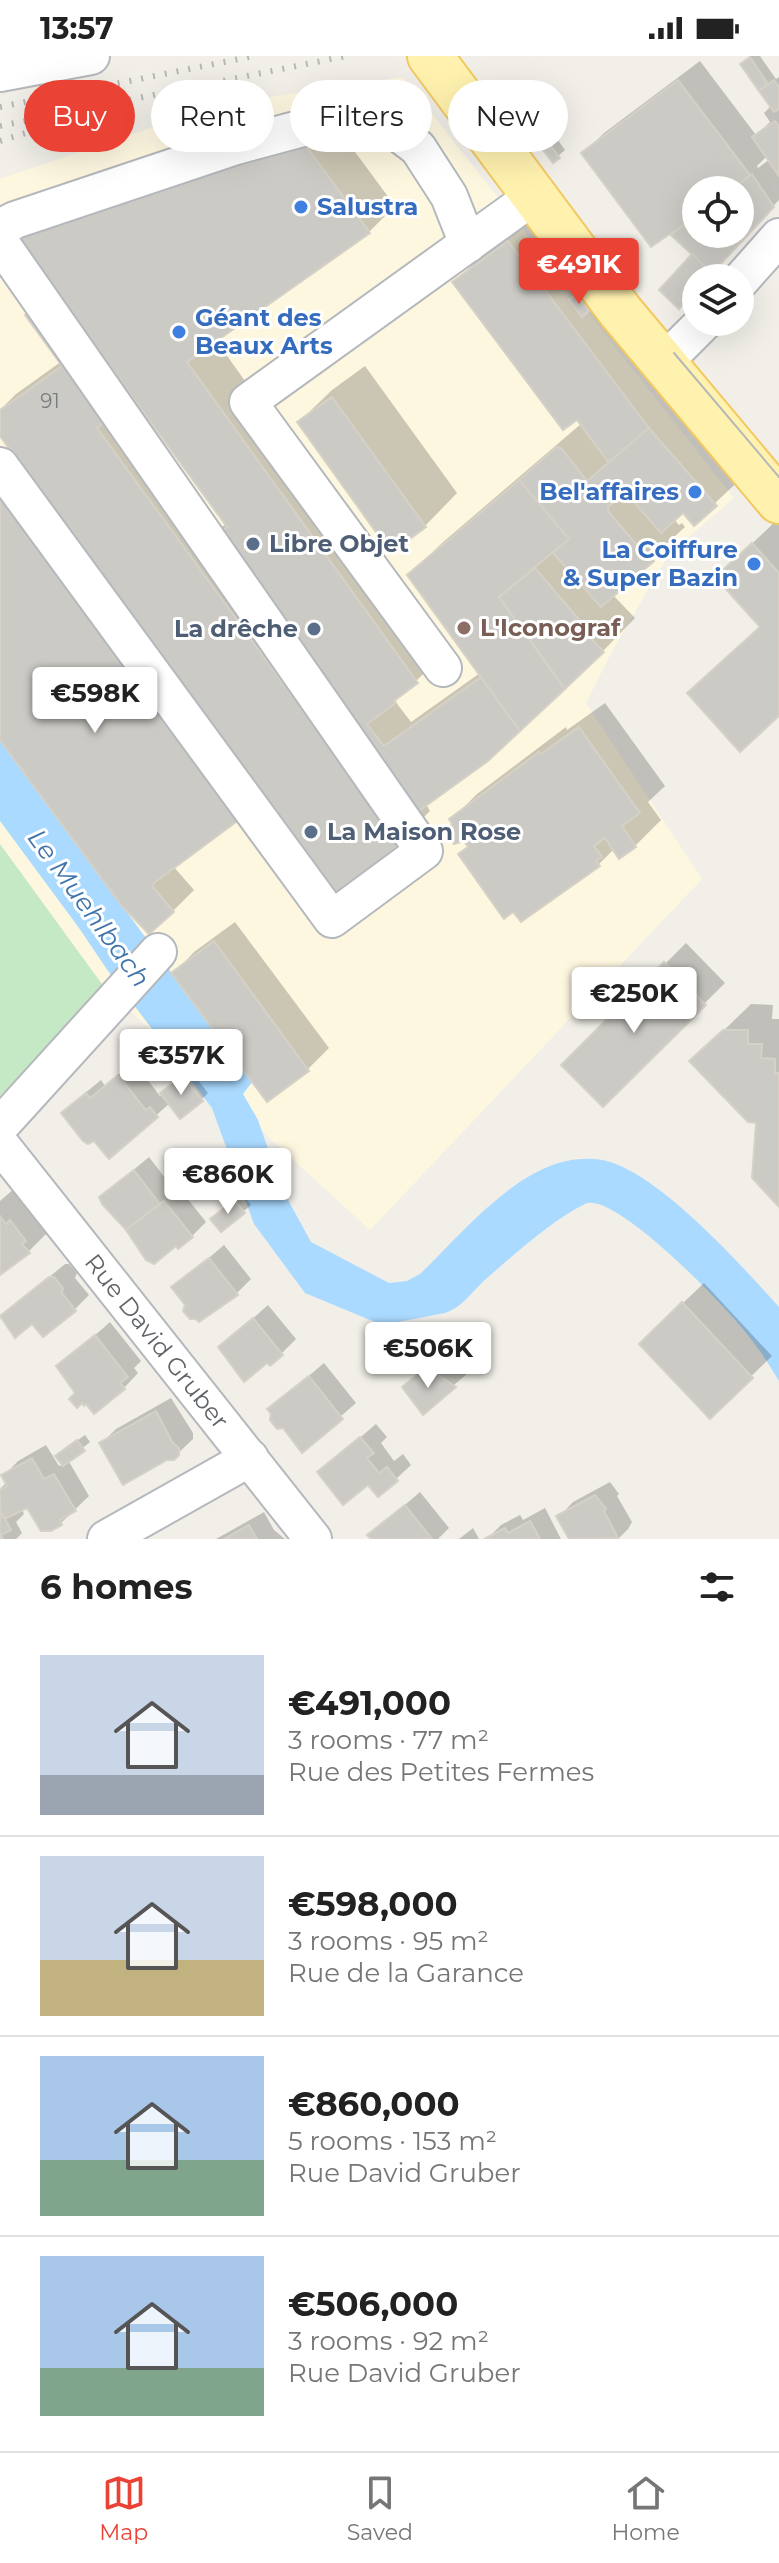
<!DOCTYPE html>
<html lang="en">
<head>
<meta charset="utf-8">
<style>
  body { margin:0; font-family:Montserrat,sans-serif; background:#f2f2f2; color:#222; height:100vh; display:flex; flex-direction:column; font-size:30px; white-space:nowrap }
  * { box-sizing:border-box; margin:0 }
  p { font-size:26px; color:#767676 }
  .icon { flex:none; width:44px; height:44px; fill:none; stroke:currentColor; stroke-width:2; stroke-linecap:round; stroke-linejoin:round }
  .map { position:relative; height:1483px; overflow:hidden }
  .sheet { display:flex; flex-direction:column; background:#fff; flex:1 }
  .sheet>* { flex:none }
  .banner { position:absolute; left:24px; top:24px; width:732px; height:72px; display:flex; gap:16px }
  .fabs { position:absolute; left:682px; top:120px; display:grid; gap:16px }
  .fabs a { display:grid; place-items:center; width:72px; height:72px; border-radius:50%; background:#fff; box-shadow:0 8px 32px #0002; font-size:40px }
  .price { position:absolute; translate:-50% -68px; padding:0 18px; border-radius:8px; background:#fff; color:#222; font-size:26px; line-height:52px; filter:drop-shadow(0 2px 4px #0008) }
  .price::after { content:''; position:absolute; left:50%; top:48px; width:24px; height:18px; margin-left:-12px; background:inherit; clip-path:polygon(0 0,100% 0,50% 100%) }
  .price.current { background:#ea4335; color:#fff }
  ul { padding:0; list-style:none }
  li { display:flex; align-items:center; gap:24px; height:200px; padding:0 40px }
  li+li { border-top:2px solid #e0e0e0 }
  li span { display:grid; place-items:center; flex:none; width:224px; height:160px; border-radius:0px; color:#555 }
  li>.icon { margin-inline-start:auto }
  span .icon { width:96px; height:96px; fill:#fffc; stroke-width:1 }
  li b { font-size:34px }
  h2 { display:flex; justify-content:space-between; align-items:center; height:96px; padding:0 40px; font-size:34px }
  .chip { padding:0 28px; border-radius:36px; background:#fff; box-shadow:0 8px 32px #0002; font-size:28px; line-height:72px }
  .chip.current { background:#ea4335; color:#fff }
  .status { display:flex; justify-content:space-between; align-items:center; height:56px; padding:0 40px; background:#fff; direction:ltr }
  .status svg { height:22px; fill:currentColor }
  .tab-bar { display:flex; justify-content:space-around; align-items:center; height:112px; border-top:2px solid #e0e0e0; background:#fff; font-size:22px; color:#767676 }
  .tab-bar a { display:grid; justify-items:center; gap:4px }
  .tab-bar .current { color:#ea4335 }
  .map>svg:first-child { display:block }
  .commercial { fill:#fef7e0 }
  .green { fill:#c5e8c5 }
  .water { fill:#aadaff }
  .shadow { fill:#0003; fill-rule:evenodd }
  .building { fill:#cccac5; stroke:#d6d1c6; stroke-width:2; fill-rule:evenodd }
  .lines { fill:none; stroke-linecap:round; stroke-linejoin:round }
  .minor-casing { stroke:#b5b8bc; stroke-width:40 }
  .major-casing { stroke:#f2c960; stroke-width:48 }
  .minor { stroke:#fff; stroke-width:36 }
  .major { stroke:#fff2af; stroke-width:44 }
  .tram { stroke:#b6b7b8; stroke-width:2 }
  .rail { stroke:#b6b7b8; stroke-width:6; stroke-dasharray:2 10; stroke-linecap:butt }
  .shop-dot { fill:#3f7fe0; stroke:#fff; stroke-width:3 }
  .service-dot { fill:#5c6f8a; stroke:#fff; stroke-width:3 }
  .education-dot { fill:#8d6e63; stroke:#fff; stroke-width:3 }
  .labels { text-anchor:middle; stroke-width:6; stroke-linejoin:round; paint-order:stroke }
  .number-label { font-size:20px; fill:#7a7d7f }
  .shop-label { font-size:24px; font-weight:bold; fill:#366cbe; stroke:#fff; text-anchor:start }
  .service-label { font-size:24px; font-weight:bold; fill:#4e5e75; stroke:#fff; text-anchor:start }
  .education-label { font-size:24px; font-weight:bold; fill:#785e54; stroke:#fff; text-anchor:start }
  .street-label { font-size:24px; fill:#5f6368; stroke:#fff }
  .water-label { font-size:26px; font-style:italic; fill:#4174aa; stroke:#fff }
</style>
</head>
<body>
<div class="status"><b>13:57</b><svg viewBox="0 0 49 12"><path d="M0 12V9h3v3zM5 12V6h3v6zM10 12V3h3v9zM15 12V0h3v12zM26 1h20v11H26zM47 4h2v5h-2z"/></svg></div>
<div class="map">
<svg width="779" height="1483" viewBox="0 0 779 1483">
  <rect width="100%" height="100%" fill="#f1efe8"/>
  <polygon class="commercial" points="403,21 734,442 669,498 611,597 586,647 702,823 370,1174 104,931 0,788 0,123 218,49"/>
  <polygon class="green" points="0,788 104,931 0,1040"/>
  <path class="water" d="M 0,684 L 252,1026 L 243,1038 L 258,1064 L 282,1133 L 311,1186 L 389,1227 L 407,1225 L 420,1218 C 457,1182 501,1129 550,1110 C 567,1103 592,1100 610,1106 C 663,1122 741,1209 779,1251 L 779,1325 C 766,1303 753,1284 736,1265 C 717,1242 612,1134 585,1148 C 552,1164 515,1198 487,1222 C 473,1234 463,1251 445,1257 L 382,1269 L 305,1237 L 254,1168 L 212,1052 L 108,915 L 79,872 L 0,765 Z"/>
  <g class="shadow">
    <path d="M 751,0 L 760,0 L 776,23 L 779,21 L 779,144 L 706,222 L 696,222 L 696,233 L 695,198 L 583,98 L 604,77 L 700,5 L 756,79 L 770,66 L 764,57 L 772,49 L 742,8 ZM 767,100 L 770,103 L 758,112 L 757,110 ZM 696,134 L 740,134 L 740,178 L 696,178 Z"/>
    <path d="M 327,58 L 395,150 L 369,176 L 215,283 L 442,600 L 395,645 L 411,666 L 480,617 L 410,519 L 442,487 L 582,367 L 454,227 L 480,201 L 534,160 L 748,416 L 694,467 L 683,454 L 673,462 L 679,469 L 682,467 L 685,471 L 612,538 L 635,562 L 603,595 L 426,748 L 430,755 L 371,813 L 0,376 L 0,354 L 16,338 L 62,305 L 54,234 ZM 132,337 L 226,467 L 217,476 L 123,346 Z"/>
    <polygon points="555,80 565,94 558,100 543,90"/>
    <polygon points="365,310 457,437 425,470 392,494 299,366 332,334"/>
    <polygon points="26,422 173,810 194,834 173,855 0,681 0,442"/>
    <polygon points="779,462 779,658 689,637 761,569 717,521"/>
    <polygon points="605,647 665,730 648,746 661,764 635,790 614,793 599,808 521,863 460,798 469,789 451,764 477,738 566,671 567,674"/>
    <polygon points="235,866 329,992 308,1013 267,1043 174,917 194,896"/>
    <polygon points="686,887 725,927 603,1048 564,1009"/>
    <polygon points="751,948 773,949 772,963 779,963 779,1147 758,1065 718,980"/>
    <polygon points="134,1006 160,1040 191,1015 208,1037 201,1044 170,1047 109,1101 78,1043 101,1024 105,1030"/>
    <polygon points="149,1101 175,1135 179,1132 206,1166 192,1180 148,1202 101,1141"/>
    <polygon points="228,1107 235,1116 228,1122 208,1123"/>
    <polygon points="15,1132 49,1175 28,1196 0,1217 0,1145"/>
    <polygon points="243,1139 251,1149 221,1174 220,1157"/>
    <polygon points="224,1189 251,1223 237,1237 199,1263 174,1232"/>
    <polygon points="65,1208 69,1208 77,1217 75,1222 89,1239 75,1253 43,1279 32,1266 1,1261"/>
    <polygon points="704,1227 772,1300 710,1360 662,1267"/>
    <polygon points="268,1249 296,1283 281,1298 221,1291"/>
    <polygon points="110,1266 141,1305 134,1312 138,1317 124,1332 77,1337 59,1311"/>
    <polygon points="443,1298 469,1316 423,1356 405,1331"/>
    <polygon points="324,1307 356,1347 302,1394 270,1353"/>
    <polygon points="171,1342 193,1377 193,1383 173,1402 102,1387 116,1373"/>
    <polygon points="376,1368 387,1381 381,1387 394,1405 403,1398 411,1409 396,1423 368,1426 320,1416"/>
    <polygon points="85,1379 90,1386 68,1404 89,1440 61,1467 28,1449 21,1452 24,1458 16,1466 22,1477 16,1483 0,1483 0,1433 7,1426 4,1420 18,1405 46,1389 59,1410 64,1408 65,1393"/>
    <polygon points="610,1426 619,1438 617,1440 632,1466 628,1473 618,1483 571,1483 559,1461 573,1446"/>
    <polygon points="420,1436 449,1472 438,1483 373,1483 370,1479"/>
    <polygon points="545,1452 561,1483 487,1483 501,1469 520,1459 523,1464"/>
    <polygon points="264,1456 274,1474 285,1483 216,1483"/>
    <polygon points="473,1472 479,1483 459,1483"/>
  </g>
  <g class="building">
    <polygon points="750,1 768,28 759,35 740,8"/>
    <polygon points="678,24 750,119 731,134 696,134 696,160 651,191 581,97"/>
    <polygon points="774,24 779,31 779,53 774,56 759,35"/>
    <polygon points="775,65 779,70 779,120 752,81"/>
    <path d="M 301,83 L 370,177 L 187,306 L 418,627 L 394,645 L 396,647 L 367,668 L 384,690 L 481,621 L 520,675 L 488,705 L 398,770 L 405,782 L 372,815 L 336,841 L 0,380 L 0,354 L 62,310 L 25,259 L 58,237 L 19,181 ZM 93,287 L 227,471 L 194,496 L 296,634 L 291,638 L 97,372 L 106,365 L 65,308 Z"/>
    <polygon points="547,85 560,102 553,107 540,90"/>
    <polygon points="752,118 774,151 743,184 736,178 740,178 740,134 731,134"/>
    <polygon points="696,160 696,178 736,178 743,184 712,217 671,179"/>
    <polygon points="508,185 649,372 609,407 577,364 563,374 452,226"/>
    <polygon points="692,198 712,217 708,222 696,222 696,235 679,253 659,234"/>
    <polygon points="576,238 589,255 582,261 569,244"/>
    <polygon points="332,341 426,471 391,497 297,366"/>
    <polygon points="649,372 717,450 694,470 683,457 661,477 625,436 608,451 608,455 646,500 649,498 654,505 601,551 553,497 569,483 519,424 556,391 561,392 587,425"/>
    <polygon points="519,424 569,483 499,541 565,633 520,675 407,519"/>
    <polygon points="5,441 240,763 154,827 153,831 174,856 149,878 122,850 0,684 0,445"/>
    <polygon points="752,487 779,517 779,660 740,696 687,637 760,571 715,521"/>
    <polygon points="535,512 582,567 579,570 604,596 565,633 499,541"/>
    <polygon points="579,671 640,757 622,770 636,791 619,803 605,782 594,790 602,801 596,805 600,810 521,866 513,856 504,863 458,798 468,791 464,785 454,788 447,781 446,776 452,768 449,763 539,696 541,698"/>
    <polygon points="214,885 309,1015 267,1046 171,917"/>
    <polygon points="664,906 706,949 603,1051 561,1009"/>
    <polygon points="723,974 748,974 748,988 762,988 761,1002 775,1003 775,1017 779,1017 779,1151 752,1122 756,1067 748,1066 689,1005"/>
    <polygon points="118,1019 146,1054 150,1051 158,1061 109,1103 94,1085 88,1088 83,1085 61,1057 86,1037 90,1042"/>
    <polygon points="183,1020 203,1045 180,1063 160,1037"/>
    <polygon points="220,1113 230,1124 208,1141 199,1130"/>
    <polygon points="134,1114 160,1148 126,1174 102,1148 99,1141"/>
    <polygon points="235,1144 245,1157 221,1176 210,1163"/>
    <polygon points="164,1145 193,1181 178,1193 176,1190 154,1208 146,1204 126,1174"/>
    <polygon points="0,1160 6,1168 10,1164 26,1185 22,1188 30,1197 0,1219"/>
    <polygon points="209,1202 238,1239 199,1266 196,1263 190,1263 183,1255 185,1249 171,1231"/>
    <polygon points="49,1221 54,1221 63,1232 62,1237 76,1255 43,1281 32,1268 15,1282 0,1260"/>
    <polygon points="682,1246 753,1322 710,1363 639,1288"/>
    <polygon points="253,1262 283,1299 270,1310 267,1307 244,1326 218,1291"/>
    <polygon points="95,1279 128,1321 120,1327 125,1333 94,1358 86,1348 84,1350 82,1347 77,1352 69,1343 75,1337 56,1310"/>
    <polygon points="427,1311 456,1331 423,1359 402,1331"/>
    <polygon points="309,1320 343,1363 302,1397 283,1372 277,1373 270,1364 271,1358 267,1353"/>
    <polygon points="156,1355 173,1387 179,1392 179,1399 174,1404 167,1404 123,1429 99,1387"/>
    <polygon points="360,1381 374,1397 367,1402 379,1417 387,1411 398,1425 378,1441 368,1429 343,1449 317,1416"/>
    <polygon points="77,1384 85,1395 63,1410 55,1400"/>
    <polygon points="32,1402 44,1423 54,1418 76,1455 60,1464 62,1469 51,1475 41,1475 27,1452 5,1463 0,1454 0,1434 7,1430 1,1419"/>
    <polygon points="595,1439 606,1453 604,1455 618,1482 569,1483 556,1460"/>
    <polygon points="405,1449 432,1483 371,1483 367,1479"/>
    <polygon points="0,1454 11,1474 1,1479 3,1483 0,1483"/>
    <polygon points="530,1465 540,1483 484,1483 505,1472 508,1477"/>
    <polygon points="249,1469 257,1483 224,1483"/>
  </g>
  <g class="lines">
    <g class="minor-casing">
      <g id="minor">
        <polyline points="0,17 91,0"/>
        <polyline points="0,172 15,164 236,90 340,62 365,61 385,67 418,92 449,140 468,188"/>
        <polyline points="0,186 424,795 332,863 0,410"/>
        <polyline points="740,225 779,181"/>
        <polyline points="663,307 704,266"/>
        <polyline points="443,612 248,346 534,140"/>
        <polyline points="0,1070 158,896"/>
        <path id="s1" d="M 0,1088 L 313,1483"/>
        <polyline points="106,1483 250,1402"/>
      </g>
    </g>
    <g class="major-casing">
      <polyline id="major" points="430,0 620,255 779,445"/>
    </g>
    <use href="#minor" class="minor"/>
    <use href="#major" class="major"/>
    <polyline class="tram" points="674,297 779,421"/>
    <g class="rail">
      <polyline points="0,51 254,0"/>
      <polyline points="0,70 346,0"/>
      <polyline points="0,85 42,72"/>
    </g>
  </g>
  <g class="shop-dot">
    <circle cx="301" cy="151" r="8"/>
    <circle cx="179" cy="276" r="8"/>
    <circle cx="695" cy="436" r="8"/>
    <circle cx="754" cy="508" r="8"/>
  </g>
  <g class="service-dot">
    <circle cx="253" cy="488" r="8"/>
    <circle cx="314" cy="573" r="8"/>
    <circle cx="311" cy="776" r="8"/>
  </g>
  <circle class="education-dot" cx="464" cy="572" r="8"/>
  <g class="labels">
    <g class="number-label">
      <text x="50" y="352">91</text>
    </g>
    <g class="shop-label">
      <text x="317" y="159">Salustra</text>
      <text x="195" y="270">Géant des<tspan x="195" dy="28">Beaux Arts</tspan></text>
      <text x="679" y="444" text-anchor="end">Bel'affaires</text>
      <text x="738" y="502" text-anchor="end">La Coiffure<tspan x="738" dy="28">&amp; Super Bazin</tspan></text>
    </g>
    <g class="service-label">
      <text x="269" y="496">Libre Objet</text>
      <text x="298" y="581" text-anchor="end">La drêche</text>
      <text x="327" y="784">La Maison Rose</text>
    </g>
    <g class="education-label">
      <text x="480" y="580">L'Iconograf</text>
    </g>
    <g class="street-label">
      <text dy="8" stroke="none"><textPath href="#s1" startOffset="252">Rue David Gruber</textPath></text>
    </g>
    <g class="water-label">
      <text transform="translate(89 852) rotate(54)" y="9">Le Muehlbach</text>
    </g>
  </g>
</svg>
<div class="fabs">
<a><svg class="icon" aria-label="locate" viewBox="0 0 24 24"><circle cx="12" cy="12" r="6"/><path d="M12 2v4M12 18v4M2 12h4M18 12h4"/></svg></a>
<a><svg class="icon" aria-label="layers" viewBox="0 0 24 24"><path d="M12 4l9 5-9 5-9-5zM3 14l9 5 9-5"/></svg></a>
</div>
<b class="price current" style="left:579px;top:250px">€491K</b>
<b class="price" style="left:95px;top:679px">€598K</b>
<b class="price" style="left:634px;top:979px">€250K</b>
<b class="price" style="left:181px;top:1041px">€357K</b>
<b class="price" style="left:228px;top:1160px">€860K</b>
<b class="price" style="left:428px;top:1334px">€506K</b>
<div class="banner">
<a class="chip current">Buy</a>
<a class="chip">Rent</a>
<a class="chip">Filters</a>
<a class="chip">New</a>
</div>
</div>
<section class="sheet">
<h2>6 homes<svg class="icon" aria-label="filters" viewBox="0 0 24 24"><path d="M4 7h16M4 17h16"/><circle cx="9" cy="7" r="2"/><circle cx="15" cy="17" r="2"/></svg></h2>
<ul>
<li><span style="background:linear-gradient(#c9d6e8 75%,#9aa5b1 0)"><svg class="icon" aria-label="home" viewBox="0 0 24 24"><path d="M3 11l9-7 9 7M6 9v11h12V9"/></svg></span><div><b>€491,000</b><p>3 rooms · 77 m²</p><p>Rue des Petites Fermes</p></div></li>
<li><span style="background:linear-gradient(#c9d6e8 65%,#c2b280 0)"><svg class="icon" aria-label="home" viewBox="0 0 24 24"><path d="M3 11l9-7 9 7M6 9v11h12V9"/></svg></span><div><b>€598,000</b><p>3 rooms · 95 m²</p><p>Rue de la Garance</p></div></li>
<li><span style="background:linear-gradient(#a9c7e8 65%,#7fa58c 0)"><svg class="icon" aria-label="home" viewBox="0 0 24 24"><path d="M3 11l9-7 9 7M6 9v11h12V9"/></svg></span><div><b>€860,000</b><p>5 rooms · 153 m²</p><p>Rue David Gruber</p></div></li>
<li><span style="background:linear-gradient(#a9c7e8 70%,#7fa58c 0)"><svg class="icon" aria-label="home" viewBox="0 0 24 24"><path d="M3 11l9-7 9 7M6 9v11h12V9"/></svg></span><div><b>€506,000</b><p>3 rooms · 92 m²</p><p>Rue David Gruber</p></div></li>
</ul>
</section>
<nav class="tab-bar">
<a class="current"><svg class="icon" aria-label="map" viewBox="0 0 24 24"><path d="M3 6l6-2 6 2 6-2v14l-6 2-6-2-6 2zM9 4v14M15 6v14"/></svg>Map</a>
<a><svg class="icon" aria-label="saved" viewBox="0 0 24 24"><path d="M7 4h10v16l-5-4-5 4z"/></svg>Saved</a>
<a><svg class="icon" aria-label="home" viewBox="0 0 24 24"><path d="M3 11l9-7 9 7M6 9v11h12V9"/></svg>Home</a>
</nav>
</body>
</html>
